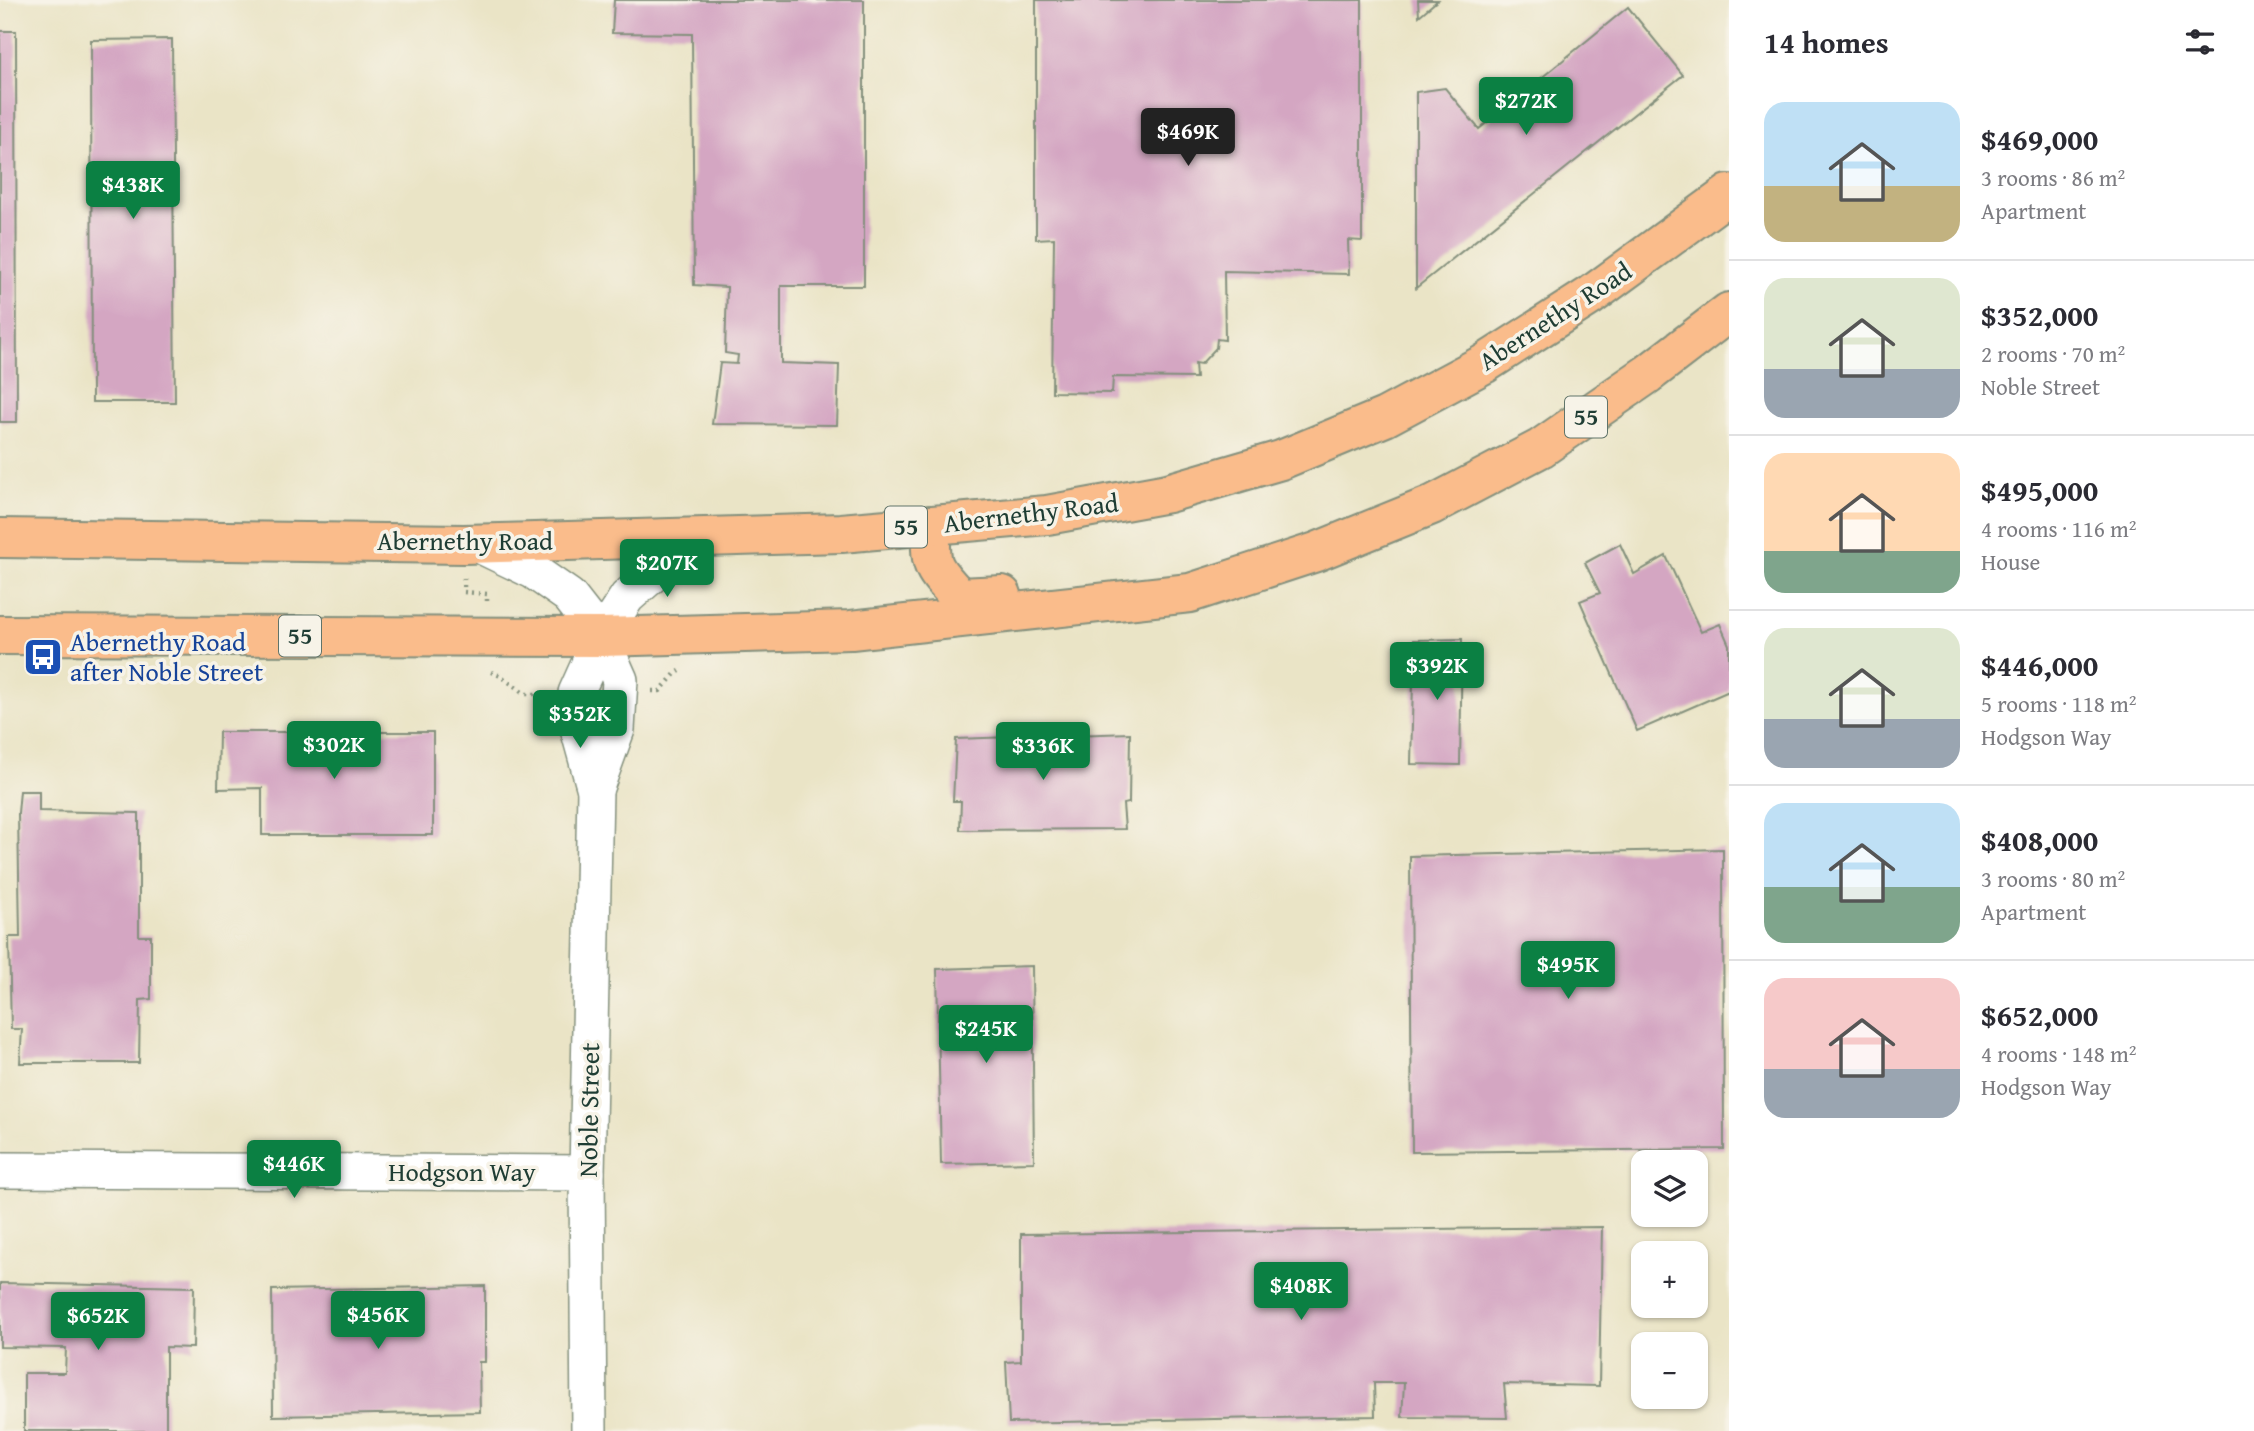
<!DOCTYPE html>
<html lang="en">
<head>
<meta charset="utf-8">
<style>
  body { margin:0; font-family:"Gentium Book Plus",serif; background:#f2f2f3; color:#2b2b33; height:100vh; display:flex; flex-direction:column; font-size:26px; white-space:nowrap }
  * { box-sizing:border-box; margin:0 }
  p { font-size:23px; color:#7c7c81 }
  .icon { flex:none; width:38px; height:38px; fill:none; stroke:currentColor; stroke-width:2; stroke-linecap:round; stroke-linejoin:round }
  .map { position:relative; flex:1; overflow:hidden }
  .sheet { display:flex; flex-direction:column; background:#fff; width:525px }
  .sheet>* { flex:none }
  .controls { position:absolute; left:1631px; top:1150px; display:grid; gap:14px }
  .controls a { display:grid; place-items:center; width:77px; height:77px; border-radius:14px; background:#fff; box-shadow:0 2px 5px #0004; font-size:35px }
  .price { position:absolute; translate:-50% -60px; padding:0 16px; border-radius:7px; background:#0b8043; color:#fff; font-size:23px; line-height:46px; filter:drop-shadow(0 2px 4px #0008) }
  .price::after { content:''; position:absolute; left:50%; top:42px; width:21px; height:16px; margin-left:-10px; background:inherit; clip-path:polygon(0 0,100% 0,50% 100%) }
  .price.active { background:#222; color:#fff }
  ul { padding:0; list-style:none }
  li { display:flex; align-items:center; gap:21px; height:175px; padding:0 35px }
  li+li { border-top:2px solid #e1e1e2 }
  li span { display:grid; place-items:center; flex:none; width:196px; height:140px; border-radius:21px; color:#555 }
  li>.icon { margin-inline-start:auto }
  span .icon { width:84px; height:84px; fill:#fffc; stroke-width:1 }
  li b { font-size:30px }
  h2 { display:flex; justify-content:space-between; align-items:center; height:84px; padding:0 35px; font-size:30px }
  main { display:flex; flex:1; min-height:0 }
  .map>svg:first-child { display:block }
  .building { fill:#d4a6c2 }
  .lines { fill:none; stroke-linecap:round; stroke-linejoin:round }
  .minor-casing { stroke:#84907d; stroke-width:38 }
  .major-casing { stroke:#84907d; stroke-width:42 }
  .path { stroke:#84907d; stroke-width:4.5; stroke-dasharray:2 5; stroke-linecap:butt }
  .minor { stroke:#fff; stroke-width:35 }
  .major { stroke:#fabc8b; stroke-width:38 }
  .labels { text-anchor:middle; stroke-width:7; stroke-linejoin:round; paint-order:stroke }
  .shield { fill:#f7f3e8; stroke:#60746a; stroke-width:2 }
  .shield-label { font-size:24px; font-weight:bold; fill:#1f3d34 }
  .street-label { font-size:26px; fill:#1f3d34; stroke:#f7f3e8 }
  .transit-label { font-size:26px; fill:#164399; stroke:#f7f3e8; text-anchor:start }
</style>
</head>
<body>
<main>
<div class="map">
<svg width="1729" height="1431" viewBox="0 0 1729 1431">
  <rect width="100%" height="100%" fill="#f7f3e8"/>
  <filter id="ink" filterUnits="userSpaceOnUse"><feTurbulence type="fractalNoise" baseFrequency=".0143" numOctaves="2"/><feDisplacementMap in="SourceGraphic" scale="14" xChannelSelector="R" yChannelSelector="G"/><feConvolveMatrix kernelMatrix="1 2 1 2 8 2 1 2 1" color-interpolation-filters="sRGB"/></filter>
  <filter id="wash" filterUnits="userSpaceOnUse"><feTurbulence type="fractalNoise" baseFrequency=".00686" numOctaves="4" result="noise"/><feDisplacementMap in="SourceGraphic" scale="28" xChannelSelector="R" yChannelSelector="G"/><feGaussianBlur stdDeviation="1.57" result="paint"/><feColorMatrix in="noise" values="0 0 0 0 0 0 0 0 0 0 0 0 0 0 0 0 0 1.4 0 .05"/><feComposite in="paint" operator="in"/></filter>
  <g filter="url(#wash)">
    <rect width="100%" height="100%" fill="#eae4c6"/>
    <g id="blocks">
      <g class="building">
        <polygon points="614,0 864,0 864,286 781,286 781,363 839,365 837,425 712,424 720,363 737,364 738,355 725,353 727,287 694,285 692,34 612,33"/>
        <polygon points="1036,0 1362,0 1362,241 1348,240 1349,274 1224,271 1225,340 1217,339 1216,348 1201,364 1195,363 1196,378 1113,377 1112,393 1052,392 1054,238 1036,239"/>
        <polygon points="1418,0 1438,0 1419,16"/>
        <polygon points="1628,7 1683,75 1416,288 1416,92 1445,88 1479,129"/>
        <polygon points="0,31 16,31 17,422 0,422"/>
        <polygon points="172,39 175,402 92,402 91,40"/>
        <polygon points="1620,544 1634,574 1666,556 1701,632 1720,624 1729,645 1729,691 1637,731 1580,601 1600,593 1585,563"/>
        <polygon points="1462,639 1460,765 1411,764 1414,640"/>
        <polygon points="219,732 433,732 433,835 262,835 262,788 218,789"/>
        <polygon points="1130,733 1129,803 1123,804 1125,829 960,830 961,801 953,801 956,739"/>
        <polygon points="20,791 39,791 39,811 139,813 139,936 151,936 151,999 140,1000 139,1063 20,1063 22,1029 11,1029 9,937 20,937 18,813"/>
        <polygon points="1723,849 1724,1149 1412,1152 1410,856"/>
        <polygon points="1032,966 1034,1162 941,1164 937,969"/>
        <polygon points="1602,1227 1599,1386 1504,1384 1507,1418 1402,1417 1404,1383 1374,1383 1375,1416 1009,1423 1006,1362 1021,1361 1021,1234"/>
        <polygon points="0,1283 194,1287 193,1348 166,1347 166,1431 24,1431 24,1373 65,1373 66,1348 0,1347"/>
        <polygon points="485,1286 485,1362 479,1362 480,1412 273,1416 272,1290"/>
      </g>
    </g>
  </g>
  <g filter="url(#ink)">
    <use href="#blocks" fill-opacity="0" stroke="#84907d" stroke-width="2"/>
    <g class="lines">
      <g class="minor-casing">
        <g id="minor">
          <polyline points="477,544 533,571 569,596 601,637 620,680 617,729 595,790"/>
          <polyline points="0,1170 587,1173"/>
          <polyline points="589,1431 587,1173 595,790 579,732 576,693 601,637 627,597 659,569 708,537"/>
        </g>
      </g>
      <g class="major-casing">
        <g id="major">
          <path d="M 931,525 C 930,568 931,566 959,597 L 1002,595"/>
          <polyline points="0,538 464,544 841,533 1047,515 1168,493 1281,460 1385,417 1484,364 1590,296 1729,194"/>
          <polyline points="0,635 601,637 851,630 1190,593 1316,552 1432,505 1541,448 1648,374 1729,312"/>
        </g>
      </g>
      <g class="path">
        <polyline points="464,578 464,592 487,594 487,603"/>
        <polyline points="491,672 501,676 525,694 545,694"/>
        <polyline points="652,691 660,691 675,674 680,671"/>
      </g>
      <use href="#minor" class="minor"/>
      <use href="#major" class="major"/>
    </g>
  </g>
  <defs>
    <g id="bus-square" transform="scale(2.0125)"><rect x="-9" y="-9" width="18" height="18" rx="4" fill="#1a4fb4" stroke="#f7f3e8"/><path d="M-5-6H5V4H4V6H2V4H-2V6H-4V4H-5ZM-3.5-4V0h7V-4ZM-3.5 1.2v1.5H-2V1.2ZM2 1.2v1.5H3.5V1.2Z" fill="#fff"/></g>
  </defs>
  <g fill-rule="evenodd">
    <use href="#bus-square" x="43" y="657"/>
  </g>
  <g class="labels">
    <g class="shield">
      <rect x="1565" y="396.5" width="42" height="41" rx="5"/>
      <rect x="885" y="506.5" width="42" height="41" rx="5"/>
      <rect x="279" y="615.5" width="42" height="41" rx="5"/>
    </g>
    <g class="shield-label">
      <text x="1586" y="425">55</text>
      <text x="906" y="535">55</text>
      <text x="300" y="644">55</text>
    </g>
    <g class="street-label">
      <text transform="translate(1555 316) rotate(-33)" y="9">Abernethy Road</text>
      <text transform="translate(1031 513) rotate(-7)" y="9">Abernethy Road</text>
      <text x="465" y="550">Abernethy Road</text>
      <text transform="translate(589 1110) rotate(-89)" y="9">Noble Street</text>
      <text x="462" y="1181">Hodgson Way</text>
    </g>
    <g class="transit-label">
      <text x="70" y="651">Abernethy Road<tspan x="70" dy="30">after Noble Street</tspan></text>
    </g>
  </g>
</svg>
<div class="controls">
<a><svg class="icon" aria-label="layers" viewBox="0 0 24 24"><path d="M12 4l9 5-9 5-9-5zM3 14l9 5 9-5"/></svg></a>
<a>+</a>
<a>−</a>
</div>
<b class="price" style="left:1526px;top:137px">$272K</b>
<b class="price active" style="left:1188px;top:168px">$469K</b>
<b class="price" style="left:133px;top:221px">$438K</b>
<b class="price" style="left:667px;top:599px">$207K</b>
<b class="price" style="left:1437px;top:702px">$392K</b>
<b class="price" style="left:580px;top:750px">$352K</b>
<b class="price" style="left:334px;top:781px">$302K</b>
<b class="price" style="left:1043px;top:782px">$336K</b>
<b class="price" style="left:1568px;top:1001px">$495K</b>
<b class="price" style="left:986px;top:1065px">$245K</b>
<b class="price" style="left:294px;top:1200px">$446K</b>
<b class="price" style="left:1301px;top:1322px">$408K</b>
<b class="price" style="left:378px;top:1351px">$456K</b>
<b class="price" style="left:98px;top:1352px">$652K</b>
</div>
<section class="sheet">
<h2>14 homes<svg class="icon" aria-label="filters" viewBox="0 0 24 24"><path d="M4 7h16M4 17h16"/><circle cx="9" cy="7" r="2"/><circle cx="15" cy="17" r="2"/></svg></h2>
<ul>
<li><span style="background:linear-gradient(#bfe0f5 60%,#c2b280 0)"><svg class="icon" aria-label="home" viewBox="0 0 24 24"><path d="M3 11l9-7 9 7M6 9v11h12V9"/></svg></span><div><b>$469,000</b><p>3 rooms · 86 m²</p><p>Apartment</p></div></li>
<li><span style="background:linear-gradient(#dfe7d0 65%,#9aa5b1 0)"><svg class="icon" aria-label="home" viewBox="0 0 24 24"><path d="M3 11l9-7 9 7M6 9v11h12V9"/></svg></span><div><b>$352,000</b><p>2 rooms · 70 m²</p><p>Noble Street</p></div></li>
<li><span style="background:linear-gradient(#ffd9b3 70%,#7fa58c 0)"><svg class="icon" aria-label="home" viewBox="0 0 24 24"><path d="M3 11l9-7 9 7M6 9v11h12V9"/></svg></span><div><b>$495,000</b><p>4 rooms · 116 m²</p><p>House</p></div></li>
<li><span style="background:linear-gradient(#dfe7d0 65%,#9aa5b1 0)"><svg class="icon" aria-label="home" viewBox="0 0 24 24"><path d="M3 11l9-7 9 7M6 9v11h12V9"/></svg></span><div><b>$446,000</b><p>5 rooms · 118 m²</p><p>Hodgson Way</p></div></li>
<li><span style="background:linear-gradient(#bfe0f5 60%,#7fa58c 0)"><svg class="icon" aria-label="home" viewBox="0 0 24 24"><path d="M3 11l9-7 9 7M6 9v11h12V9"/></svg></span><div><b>$408,000</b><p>3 rooms · 80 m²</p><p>Apartment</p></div></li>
<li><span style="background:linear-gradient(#f6c9c9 65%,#9aa5b1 0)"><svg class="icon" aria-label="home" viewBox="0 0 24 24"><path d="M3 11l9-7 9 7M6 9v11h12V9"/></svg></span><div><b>$652,000</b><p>4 rooms · 148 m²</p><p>Hodgson Way</p></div></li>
</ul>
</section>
</main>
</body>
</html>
